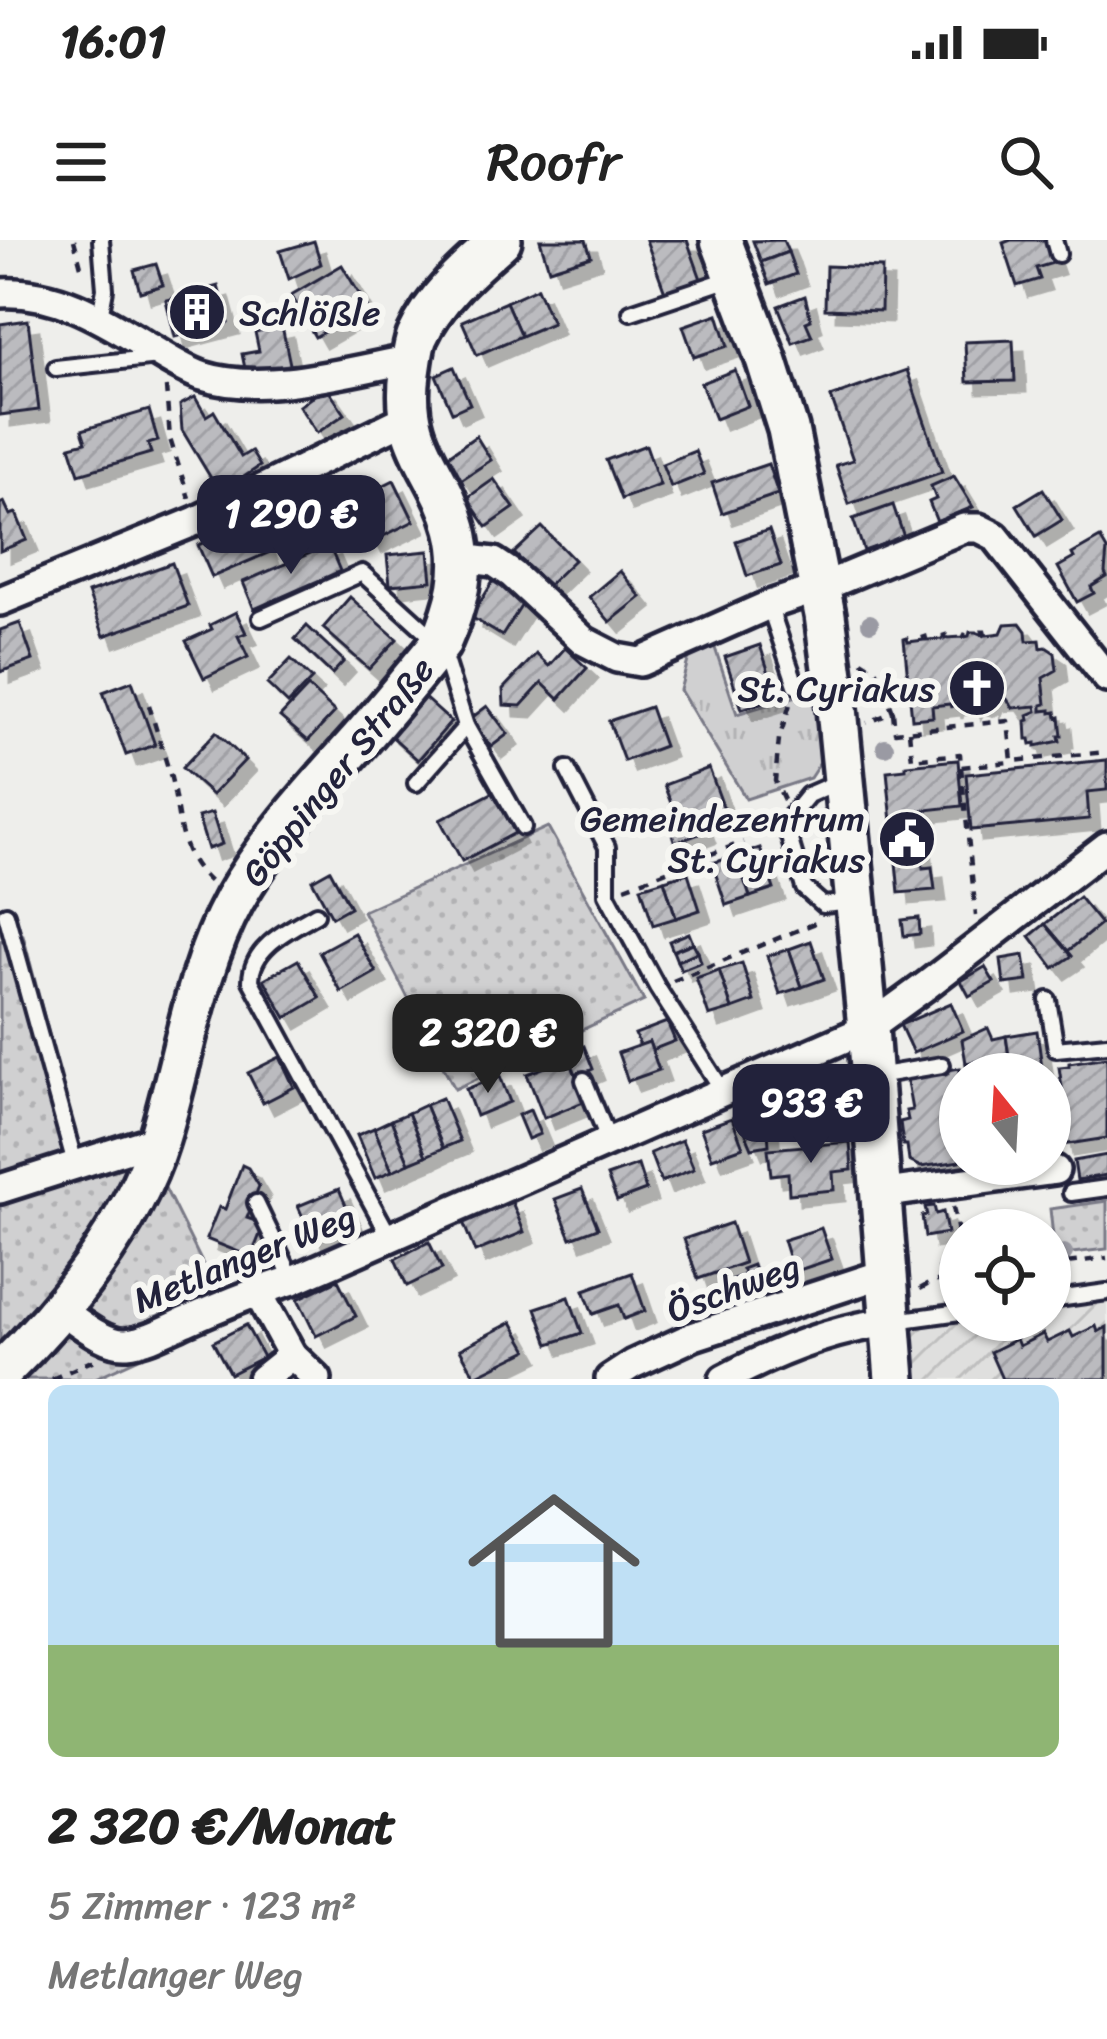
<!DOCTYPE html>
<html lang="de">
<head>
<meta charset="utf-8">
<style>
  body { margin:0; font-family:Sriracha,sans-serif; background:#f6f6f6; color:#222; height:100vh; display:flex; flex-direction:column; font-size:45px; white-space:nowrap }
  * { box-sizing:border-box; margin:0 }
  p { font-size:39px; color:#767676 }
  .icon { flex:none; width:66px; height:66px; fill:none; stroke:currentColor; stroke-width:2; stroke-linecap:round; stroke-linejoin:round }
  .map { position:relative; height:1139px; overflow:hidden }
  .sheet { display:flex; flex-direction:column; background:#fff; flex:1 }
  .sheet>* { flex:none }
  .needle { width:78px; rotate:342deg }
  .buttons { position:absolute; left:939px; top:813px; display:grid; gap:24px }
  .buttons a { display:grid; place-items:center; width:132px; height:132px; border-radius:50%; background:#fff; box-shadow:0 3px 9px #0004; font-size:60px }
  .price { position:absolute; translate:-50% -102px; padding:0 27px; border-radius:24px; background:#22223b; color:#fff; font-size:39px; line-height:78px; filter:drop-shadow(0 3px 6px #0008) }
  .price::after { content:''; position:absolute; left:50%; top:72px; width:36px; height:27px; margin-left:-18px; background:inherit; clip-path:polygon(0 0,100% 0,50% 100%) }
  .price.selected { background:#222; color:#fff }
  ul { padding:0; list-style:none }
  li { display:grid; align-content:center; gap:24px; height:636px; padding:0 48px }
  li+li { border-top:3px solid #e0e0e0 }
  li span { display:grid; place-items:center; height:372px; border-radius:18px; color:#555 }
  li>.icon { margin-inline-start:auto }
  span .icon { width:216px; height:216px; fill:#fffc; stroke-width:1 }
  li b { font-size:51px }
  .status { display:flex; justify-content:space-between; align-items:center; height:84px; padding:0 60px; background:#fff; direction:ltr }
  .status svg { height:33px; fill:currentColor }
  header { display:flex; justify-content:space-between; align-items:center; height:156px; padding:0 48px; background:#fff; font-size:54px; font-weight:600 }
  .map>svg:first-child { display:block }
  .industrial { fill:url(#industrial-furrows) }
  .grass { fill:url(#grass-dots); stroke:#797986; stroke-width:3 }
  .park { fill:url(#park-tufts); stroke:#797986; stroke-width:3 }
  .building { fill:url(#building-hatch); stroke:#22223b; stroke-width:3; filter:url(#shadow) }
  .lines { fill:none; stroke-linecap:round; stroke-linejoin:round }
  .service-casing { stroke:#22223b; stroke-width:22 }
  .minor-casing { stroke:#22223b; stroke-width:36 }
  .secondary-casing { stroke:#22223b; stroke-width:48 }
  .path { stroke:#22223b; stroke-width:4.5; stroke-dasharray:9 9; stroke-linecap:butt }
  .service { stroke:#f6f6f2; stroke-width:14 }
  .minor { stroke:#f6f6f2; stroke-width:27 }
  .secondary { stroke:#f6f6f2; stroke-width:39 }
  .tree { fill:#9a9aa3 }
  .labels { text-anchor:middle; stroke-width:12; stroke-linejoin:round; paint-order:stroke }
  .poi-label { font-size:36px; fill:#22223b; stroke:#f6f6f2; text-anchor:end }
  .street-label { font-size:36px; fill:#22223b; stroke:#f6f6f2 }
</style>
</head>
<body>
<div class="status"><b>16:01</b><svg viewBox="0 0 49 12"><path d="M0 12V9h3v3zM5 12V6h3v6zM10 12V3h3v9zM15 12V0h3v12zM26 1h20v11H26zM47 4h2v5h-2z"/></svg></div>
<header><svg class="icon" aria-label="menu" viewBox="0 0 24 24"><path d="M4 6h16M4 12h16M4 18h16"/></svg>Roofr<svg class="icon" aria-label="search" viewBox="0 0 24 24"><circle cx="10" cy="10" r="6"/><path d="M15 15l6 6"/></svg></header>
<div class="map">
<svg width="1107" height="1139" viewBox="0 0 1107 1139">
  <defs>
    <pattern id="industrial-furrows" width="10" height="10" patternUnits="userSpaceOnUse" patternTransform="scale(3)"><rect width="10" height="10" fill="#dfdfde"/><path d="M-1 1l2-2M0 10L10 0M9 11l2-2" fill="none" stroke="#bfbfbf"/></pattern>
    <pattern id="grass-dots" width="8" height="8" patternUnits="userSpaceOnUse" patternTransform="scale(3)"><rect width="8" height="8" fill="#d0d0d1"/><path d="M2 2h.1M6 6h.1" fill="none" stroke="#b2b2b4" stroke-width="1.8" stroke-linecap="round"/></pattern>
    <pattern id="park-tufts" width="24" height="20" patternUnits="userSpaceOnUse" patternTransform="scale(3)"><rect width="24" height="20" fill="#d0d0d1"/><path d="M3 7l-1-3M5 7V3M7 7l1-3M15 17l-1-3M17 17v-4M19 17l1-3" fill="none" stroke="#b2b2b4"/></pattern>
    <pattern id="building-hatch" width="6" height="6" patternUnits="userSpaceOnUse" patternTransform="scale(3)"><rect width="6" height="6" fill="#bbbbbf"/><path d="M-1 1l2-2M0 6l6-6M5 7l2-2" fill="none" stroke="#a0a0a5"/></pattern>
    <filter id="shadow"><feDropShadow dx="11" dy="11" stdDeviation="0" flood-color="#0004"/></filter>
  </defs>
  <rect width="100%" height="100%" fill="#eeeeeb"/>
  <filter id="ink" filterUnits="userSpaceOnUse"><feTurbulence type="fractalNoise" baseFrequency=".00833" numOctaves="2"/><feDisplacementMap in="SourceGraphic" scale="24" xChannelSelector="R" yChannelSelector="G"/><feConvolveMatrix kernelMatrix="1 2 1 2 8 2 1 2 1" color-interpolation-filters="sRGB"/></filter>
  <g filter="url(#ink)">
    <polygon class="industrial" points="1107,1060 1107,1139 904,1139 899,1089 965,1080 1050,1080 1050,1068"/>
    <g class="grass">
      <polygon points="548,587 644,761 455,849 363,671"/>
      <polygon points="23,695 80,914 0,938 0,701"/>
      <polygon points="132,915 121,949 57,1050 0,1108 0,950"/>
      <polygon points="163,944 229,1077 93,1139 11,1139"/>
      <polygon points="1107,961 1107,1009 1055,1015 1050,969"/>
    </g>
    <polygon class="park" points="712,399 737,474 797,456 819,465 825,515 810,538 746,559 680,450 692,406"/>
    <g class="building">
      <polygon points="540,0 586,0 591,16 549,29"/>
      <polygon points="646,0 687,0 701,39 665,52"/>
      <polygon points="783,0 788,12 761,22 753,1"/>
      <polygon points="1011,0 1045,0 1053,23 1036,28 1040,39 1017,46 1003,3"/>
      <polygon points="314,1 321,24 289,39 280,11"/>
      <polygon points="788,12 796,34 769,44 761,22"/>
      <polygon points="156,24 163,45 140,52 134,30"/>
      <polygon points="342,25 367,67 315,97 291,55"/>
      <polygon points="826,26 882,28 881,71 825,69"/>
      <polygon points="218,46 228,83 175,97 166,60"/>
      <polygon points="537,48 552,83 521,96 506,62"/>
      <polygon points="805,56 811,80 806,82 812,96 793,103 778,66"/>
      <polygon points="506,62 521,96 477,115 462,81"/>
      <polygon points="718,74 728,106 694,117 683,86"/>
      <polygon points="28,80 39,170 0,175 0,84"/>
      <polygon points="282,86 291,129 247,138 242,114 259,111 255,92"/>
      <polygon points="1013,100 1015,141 967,142 965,102"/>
      <polygon points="454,127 470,164 452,172 436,135"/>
      <polygon points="735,130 748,166 715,179 701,143"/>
      <polygon points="907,130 942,232 849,264 836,225 853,220 831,157"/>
      <polygon points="326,147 345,174 317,193 299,166"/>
      <polygon points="195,157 206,176 214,171 241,217 251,211 260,226 220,253 182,190 180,165"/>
      <polygon points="149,170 158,201 148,204 151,213 79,234 70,206 86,202 82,190"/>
      <polygon points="476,196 491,220 461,240 446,217"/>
      <polygon points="646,205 660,245 621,259 606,220"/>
      <polygon points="695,211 704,234 671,247 662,224"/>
      <polygon points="768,224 778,254 722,273 712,243"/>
      <polygon points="954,236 973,267 937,282 929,262 936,259 931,246"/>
      <polygon points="494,239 514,268 487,287 467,258"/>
      <polygon points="394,240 414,281 371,302 351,262"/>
      <polygon points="319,244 329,267 293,281 284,259"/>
      <polygon points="1043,249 1062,280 1036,296 1017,265"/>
      <polygon points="4,262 10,275 16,273 27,300 0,311 0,264"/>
      <polygon points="893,265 904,297 864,311 853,279"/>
      <polygon points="254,281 268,313 212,337 198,305"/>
      <polygon points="542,287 574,320 547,346 514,313"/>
      <polygon points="769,290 781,325 747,336 736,301"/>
      <polygon points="1100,298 1107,310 1105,333 1107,337 1091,347 1094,353 1077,362 1058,327 1074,318 1072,314"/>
      <polygon points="329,305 340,331 254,369 243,342"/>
      <polygon points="429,311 432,341 390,345 387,315"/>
      <polygon points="172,323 188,366 104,396 88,353"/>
      <polygon points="620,331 641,357 610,382 589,357"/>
      <polygon points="494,340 525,360 502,396 471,377"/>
      <polygon points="350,357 397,399 369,429 323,388"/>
      <polygon points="236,372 246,393 238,396 248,417 204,438 186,401 212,389 210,385"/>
      <polygon points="20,383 33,420 0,432 0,390"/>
      <polygon points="1020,383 1026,391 1027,401 1040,400 1041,408 1046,407 1055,413 1057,430 1043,438 1046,464 1042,465 1042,471 1051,470 1051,473 1056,472 1057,478 1060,477 1062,496 1059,496 1060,501 1036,506 1036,503 1031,504 1030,499 1027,499 1026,481 1029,480 1028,475 1037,471 1036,466 1013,468 1007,459 992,460 990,465 989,460 984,465 972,462 970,467 969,462 952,464 951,468 950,464 932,466 933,477 912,479 904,399 907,398 908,402 924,400 923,397 926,396 927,400 943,399 943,395 946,394 946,398 963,397 965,393 965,397 969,396 970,392 976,392 983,395 982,391 985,391 986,395 1001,393 1005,384"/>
      <polygon points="307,386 344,421 332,434 295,399"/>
      <polygon points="760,405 777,458 742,469 725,417"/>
      <polygon points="565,408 587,428 559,459 542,443 521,466 504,465 503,449 536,414 549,426"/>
      <polygon points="291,419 312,439 288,464 267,444"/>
      <polygon points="132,441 155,505 126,515 103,452"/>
      <polygon points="308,447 335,472 308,501 280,477"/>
      <polygon points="419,453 451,482 418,520 386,491"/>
      <polygon points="487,466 508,494 491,507 470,479"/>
      <polygon points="650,467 664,506 624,521 609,481"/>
      <polygon points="216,492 245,520 212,555 182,528"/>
      <polygon points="958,520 962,566 917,571 923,628 932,627 935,650 899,653 887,531 906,529 906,525"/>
      <polygon points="1107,520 1107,550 1087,552 1089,579 971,590 966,534"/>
      <polygon points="709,528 724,569 699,578 704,592 675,603 670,588 679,584 664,545"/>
      <polygon points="494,552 515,593 462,621 440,580"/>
      <polygon points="212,573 222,604 208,609 198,577"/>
      <polygon points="760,608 774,649 750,657 736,616"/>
      <polygon points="736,616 750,657 726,665 712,623"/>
      <polygon points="330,630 350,667 332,677 312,640"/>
      <polygon points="688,633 700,670 676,678 664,640"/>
      <polygon points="664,640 676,678 653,685 641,647"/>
      <polygon points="1079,657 1101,684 1068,711 1045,684"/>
      <polygon points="919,678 920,694 904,696 902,680"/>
      <polygon points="1045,684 1072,716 1054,728 1030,696"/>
      <polygon points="354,693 376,732 341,752 319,712"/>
      <polygon points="689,693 693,703 673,711 669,701"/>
      <polygon points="811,701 824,739 802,747 789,709"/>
      <polygon points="693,703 698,712 677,721 673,711"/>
      <polygon points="789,709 802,747 780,754 767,716"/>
      <polygon points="698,712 701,722 681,730 677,721"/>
      <polygon points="1024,715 1028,741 1004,744 1001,719"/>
      <polygon points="298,720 320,758 286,778 264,739"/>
      <polygon points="742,723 754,761 732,769 719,730"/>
      <polygon points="985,727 994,742 969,756 961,741"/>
      <polygon points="719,730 732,769 709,776 696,738"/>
      <polygon points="951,763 963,791 913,813 900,785"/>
      <polygon points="667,782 675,801 652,810 649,802 640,806 635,794"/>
      <polygon points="988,788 993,799 1006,796 1009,816 966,823 962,800"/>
      <polygon points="1037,791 1043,834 967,834 966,823 1009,816 1006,796"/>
      <polygon points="649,802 659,830 628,841 618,813"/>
      <polygon points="584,806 593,829 577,836 569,818 565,819 563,814"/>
      <polygon points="280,817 294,847 263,863 248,833"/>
      <polygon points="1107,817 1107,898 1062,905 1055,863 1064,861 1059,827 1069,826 1069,823"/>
      <polygon points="569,818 586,861 544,878 527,834"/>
      <polygon points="960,828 960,875 954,876 960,921 921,927 909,921 907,905 903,905 900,882 908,880 906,871 912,870 906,837"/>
      <polygon points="500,836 510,862 476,876 466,849"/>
      <polygon points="836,842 840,873 805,877 800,846"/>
      <polygon points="442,858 460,901 443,908 425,865"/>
      <polygon points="425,865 443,908 426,916 408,873"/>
      <polygon points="766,865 769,905 752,908 736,870"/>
      <polygon points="530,870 540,894 528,899 518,875"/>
      <polygon points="408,873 426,916 409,923 391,880"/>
      <polygon points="732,878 743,907 712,918 701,889"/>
      <polygon points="391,880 409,923 392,931 374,888"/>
      <polygon points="374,888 392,931 375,938 357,895"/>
      <polygon points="682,900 694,929 661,942 650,913"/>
      <polygon points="850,902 852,930 833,932 834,950 789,954 788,933 771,935 768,909"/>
      <polygon points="1107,915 1107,935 1077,940 1074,921"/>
      <polygon points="242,925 248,928 259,946 247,978 264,984 251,1017 206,999 219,967 225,969"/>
      <polygon points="638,925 646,950 617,961 607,936"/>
      <polygon points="339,949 353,982 313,1000 298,966"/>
      <polygon points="582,949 598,988 571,998 555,959"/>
      <polygon points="512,962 524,992 475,1012 463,982"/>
      <polygon points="934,966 936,974 943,972 947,993 925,997 922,976 927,975 925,967"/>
      <polygon points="731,983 744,1023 698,1039 684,999"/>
      <polygon points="821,988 832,1019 793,1032 783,1000"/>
      <polygon points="429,1002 442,1029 407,1046 395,1019"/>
      <polygon points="753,1025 763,1054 737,1062 730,1040 745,1035 742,1029"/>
      <polygon points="632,1033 645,1071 624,1079 619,1065 593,1074 584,1050"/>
      <polygon points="338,1040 356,1076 316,1096 298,1059"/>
      <polygon points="569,1057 582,1093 549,1104 536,1068"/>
      <polygon points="512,1082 528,1110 475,1136 460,1109"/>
      <polygon points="246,1085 263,1117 230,1134 213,1102"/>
      <polygon points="1096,1086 1098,1092 1107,1087 1107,1139 1002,1139 990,1112 1016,1099 1019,1106 1043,1094 1047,1102 1070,1091 1073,1097"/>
    </g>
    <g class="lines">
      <g class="service-casing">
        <g id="service">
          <polyline points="1054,0 1058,14"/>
          <polyline points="631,72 729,39"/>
          <polyline points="100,77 105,49 101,0"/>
          <polyline points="56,128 158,117"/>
          <polyline points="769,365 796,445 831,456"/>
          <polyline points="261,378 362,333 440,404 466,486 523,587"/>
          <polyline points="567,529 607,607 607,654 657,747 723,851"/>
          <polyline points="840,541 808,555 791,576 789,597 804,648 823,665 854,662"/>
          <polyline points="416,543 466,486"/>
          <polyline points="6,674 76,927"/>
          <path d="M 316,674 C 290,689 251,706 251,741 L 390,997"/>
          <polyline points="1048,760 1056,809 1107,804"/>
          <polyline points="876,836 942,825"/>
          <polyline points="584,840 609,901"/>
          <polyline points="1071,953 1107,948"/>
          <polyline points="256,963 293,1040"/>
          <polyline points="1050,1060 1107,1052"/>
          <polyline points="895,1081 960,1072"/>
        </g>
      </g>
      <g class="minor-casing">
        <g id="minor">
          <path d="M 0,53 C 59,50 105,81 153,110 C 168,119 185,130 202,136 C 265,156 348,131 412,119"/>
          <polyline points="460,318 494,322 512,334 584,401 617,418 640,422 769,365 820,348 964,288 979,288 995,296 1107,438"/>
          <polyline points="0,361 196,281 409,177"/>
          <polyline points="0,949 160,898"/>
          <polyline points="879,954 1055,930"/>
          <polyline points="257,1051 292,1115 317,1139"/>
          <path d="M 61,1070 C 79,1082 105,1105 127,1103 C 148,1101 170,1088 189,1080 C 223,1065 257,1051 293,1040 L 868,788 L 927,745 L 1107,606"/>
          <polyline points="262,1139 292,1115"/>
          <polyline points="610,1139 633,1124 694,1096 886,1033"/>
          <path d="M 724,1139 C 775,1112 832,1089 890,1082"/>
        </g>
      </g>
      <g class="secondary-casing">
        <g id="secondary">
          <polyline points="721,0 766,119 788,189 825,375 836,458 868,788 895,1139"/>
          <path d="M 0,1133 C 62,1073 132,986 158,902 C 184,821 193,735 234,660 C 266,603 315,550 358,502 C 386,470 413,437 440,404 C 457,366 467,330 456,288 C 440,228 400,206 410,133 C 412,121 413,107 417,97 C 435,57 469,28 501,0"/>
        </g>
      </g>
      <g class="path">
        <polyline points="74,0 83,34"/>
        <polyline points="166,147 170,199 189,258"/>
        <polyline points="862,421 877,431 893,472 867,483"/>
        <path d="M 149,465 C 156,489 164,514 171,538 C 181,580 176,610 210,642"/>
        <polyline points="893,472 895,492 1008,481 1012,521 1107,512"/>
        <polyline points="909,491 912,519 960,514 961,527 1010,522"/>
        <polyline points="961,527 976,676"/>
        <polyline points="784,560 775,541 779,499 791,461"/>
        <polyline points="625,647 743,602"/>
        <polyline points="673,741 818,682"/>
        <polyline points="953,967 960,1003"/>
        <polyline points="1050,1025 1107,1018"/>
        <polyline points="920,1049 932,1042 960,1037"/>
        <polyline points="52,1139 96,1119"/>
      </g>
      <use href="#service" class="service"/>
      <use href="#minor" class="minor"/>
      <use href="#secondary" class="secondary"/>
    </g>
    <g class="tree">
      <circle cx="870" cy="383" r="9"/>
      <circle cx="885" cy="507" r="9"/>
      <circle cx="1064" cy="1013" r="9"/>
      <circle cx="946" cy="1027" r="9"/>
    </g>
  </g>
  <defs>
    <g id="building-disc" transform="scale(3)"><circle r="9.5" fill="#22223b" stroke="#f6f6f2"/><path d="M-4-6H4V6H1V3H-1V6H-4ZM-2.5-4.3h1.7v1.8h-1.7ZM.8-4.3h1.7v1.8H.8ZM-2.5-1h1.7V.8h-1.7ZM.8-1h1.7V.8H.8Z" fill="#fff"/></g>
    <g id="church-disc" transform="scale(3)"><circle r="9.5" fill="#22223b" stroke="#f6f6f2"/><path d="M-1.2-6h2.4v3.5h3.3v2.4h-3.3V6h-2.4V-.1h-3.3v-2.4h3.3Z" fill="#fff"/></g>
    <g id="civic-disc" transform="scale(3)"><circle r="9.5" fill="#22223b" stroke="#f6f6f2"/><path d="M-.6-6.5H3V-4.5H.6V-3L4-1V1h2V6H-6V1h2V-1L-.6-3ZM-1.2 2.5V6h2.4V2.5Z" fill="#fff"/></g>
  </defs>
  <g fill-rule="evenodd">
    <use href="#building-disc" x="197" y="72"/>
    <use href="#church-disc" x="977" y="448"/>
    <use href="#civic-disc" x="907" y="599"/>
  </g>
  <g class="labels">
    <g class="poi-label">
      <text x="239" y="85" text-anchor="start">Schlößle</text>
      <text x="935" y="461">St. Cyriakus</text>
      <text x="865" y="591">Gemeindezentrum<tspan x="865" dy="41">St. Cyriakus</tspan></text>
    </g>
    <g class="street-label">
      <text transform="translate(337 531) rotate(-51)" y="13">Göppinger Straße</text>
      <text transform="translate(244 1017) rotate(-22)" y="13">Metlanger Weg</text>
      <text transform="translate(733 1047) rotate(-20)" y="13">Öschweg</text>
    </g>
  </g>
</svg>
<div class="buttons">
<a><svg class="needle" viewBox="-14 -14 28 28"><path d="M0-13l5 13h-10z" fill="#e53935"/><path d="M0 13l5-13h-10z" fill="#767676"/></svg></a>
<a><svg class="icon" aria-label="locate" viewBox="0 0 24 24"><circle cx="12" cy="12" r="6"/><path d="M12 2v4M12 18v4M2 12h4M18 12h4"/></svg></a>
</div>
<b class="price" style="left:291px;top:337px">1 290 €</b>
<b class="price selected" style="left:488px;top:856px">2 320 €</b>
<b class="price" style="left:811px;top:926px">933 €</b>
</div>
<section class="sheet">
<ul>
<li><span style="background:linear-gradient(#bfe0f5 70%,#8fb573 0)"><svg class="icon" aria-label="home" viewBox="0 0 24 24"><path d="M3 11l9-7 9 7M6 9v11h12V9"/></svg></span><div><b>2 320 €/Monat</b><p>5 Zimmer · 123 m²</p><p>Metlanger Weg</p></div></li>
</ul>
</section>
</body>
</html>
